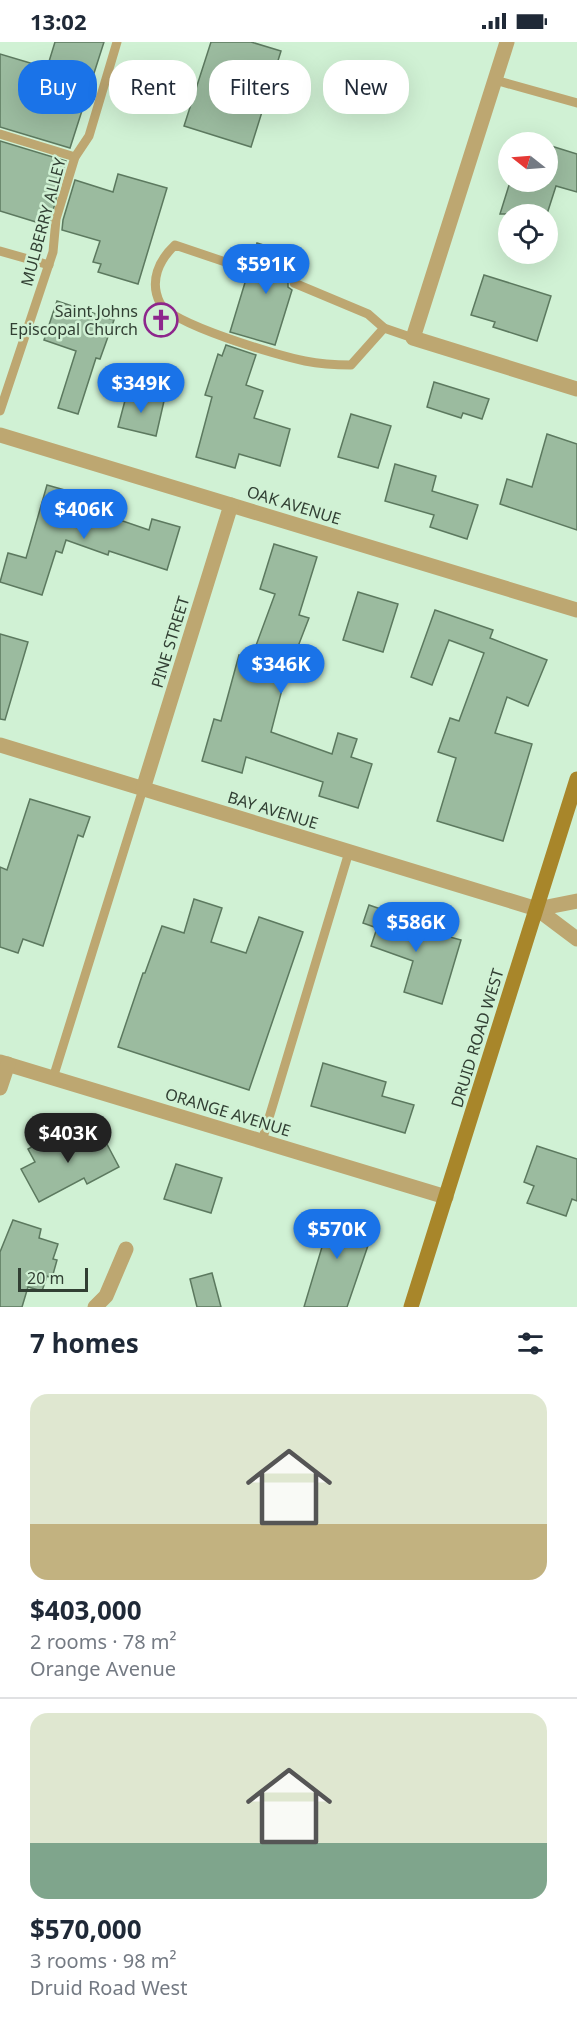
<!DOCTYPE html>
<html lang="en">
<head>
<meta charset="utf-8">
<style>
  body { margin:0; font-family:"Noto Sans",sans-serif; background:#f6f6f7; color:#1f2937; height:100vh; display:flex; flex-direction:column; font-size:22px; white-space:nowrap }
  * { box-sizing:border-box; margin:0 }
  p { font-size:20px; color:#747a83 }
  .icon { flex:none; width:33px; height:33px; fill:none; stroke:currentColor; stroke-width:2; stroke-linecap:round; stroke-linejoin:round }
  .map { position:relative; height:1265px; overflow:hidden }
  .details { display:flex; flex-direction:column; background:#fff; flex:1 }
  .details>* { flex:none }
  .hud { position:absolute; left:18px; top:18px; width:542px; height:54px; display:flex; gap:12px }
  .needle { width:39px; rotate:287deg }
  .fabs { position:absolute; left:498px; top:90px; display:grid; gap:12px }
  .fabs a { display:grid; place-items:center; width:60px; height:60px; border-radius:50%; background:#fff; box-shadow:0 6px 24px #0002; font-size:30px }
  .scale { position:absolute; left:18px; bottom:15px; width:70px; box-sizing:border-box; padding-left:6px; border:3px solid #313f33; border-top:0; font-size:16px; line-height:21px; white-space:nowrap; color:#313f33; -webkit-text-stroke:4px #d0f1d4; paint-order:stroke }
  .price { position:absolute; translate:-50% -51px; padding:0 14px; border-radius:21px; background:#1a73e8; color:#fff; font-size:20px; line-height:39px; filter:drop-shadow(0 2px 3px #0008) }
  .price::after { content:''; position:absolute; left:50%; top:36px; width:18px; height:14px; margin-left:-9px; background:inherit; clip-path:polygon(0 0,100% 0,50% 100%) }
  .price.active { background:#222; color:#fff }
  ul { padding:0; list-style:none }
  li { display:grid; align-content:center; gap:12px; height:318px; padding:0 30px }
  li+li { border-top:2px solid #e0e1e3 }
  li span { display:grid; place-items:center; height:186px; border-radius:18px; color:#555 }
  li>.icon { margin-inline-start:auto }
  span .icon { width:108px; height:108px; fill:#fffc; stroke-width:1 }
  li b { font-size:26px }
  h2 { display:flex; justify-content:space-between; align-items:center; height:72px; padding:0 30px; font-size:26px }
  .pill { padding:0 21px; border-radius:24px; background:#fff; box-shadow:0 6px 24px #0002; font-size:21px; line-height:54px }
  .pill.active { background:#1a73e8; color:#fff }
  .status { display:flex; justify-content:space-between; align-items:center; height:42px; padding:0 30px; background:#fff; direction:ltr }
  .status svg { height:16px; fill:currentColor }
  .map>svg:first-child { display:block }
  .building { fill:#9bbb9f; stroke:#5c795f; stroke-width:1.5 }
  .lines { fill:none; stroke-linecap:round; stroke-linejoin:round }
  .lane { stroke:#bda771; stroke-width:9 }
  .street { stroke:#bda771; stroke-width:15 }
  .secondary { stroke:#a8862a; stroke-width:15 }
  .labels { text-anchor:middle; stroke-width:5; stroke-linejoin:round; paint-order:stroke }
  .street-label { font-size:16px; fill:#313f33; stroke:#d0f1d4 }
  .poi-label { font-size:16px; fill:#313f33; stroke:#d0f1d4; text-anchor:end }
</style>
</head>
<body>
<div class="status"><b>13:02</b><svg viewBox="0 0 49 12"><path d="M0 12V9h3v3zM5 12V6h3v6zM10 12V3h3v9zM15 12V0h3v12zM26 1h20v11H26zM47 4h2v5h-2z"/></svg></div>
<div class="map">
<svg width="577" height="1265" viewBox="0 0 577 1265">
  <rect width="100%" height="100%" fill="#d0f1d4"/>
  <g class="building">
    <polygon points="55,0 104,0 70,106 0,85 0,12 47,26"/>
    <polygon points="211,0 251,0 281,9 251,105 184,84"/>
    <polygon points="0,99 66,119 49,184 0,169"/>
    <polygon points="548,103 577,112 577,150 556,144 547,172 500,172 510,140 548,140"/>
    <polygon points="118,132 167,146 138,242 98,230 101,222 93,220 100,199 62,188 63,178 75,138 113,150"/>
    <polygon points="257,201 302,215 296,235 290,235 288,239 288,245 292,248 275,303 230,290 247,234 253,233 256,230 254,224 251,222"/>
    <polygon points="484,233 551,254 537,299 493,285 495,280 471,273"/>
    <polygon points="57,259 114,278 100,317 96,316 78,372 58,366 76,309 44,298"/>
    <polygon points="226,303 256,313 246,343 263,349 254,376 290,387 280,424 239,412 235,426 196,415 212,355 205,353 218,312 222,314"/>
    <polygon points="434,340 489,357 482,377 463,371 461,376 427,365"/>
    <polygon points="127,351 164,359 156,394 118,385"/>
    <polygon points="351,372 391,384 378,426 338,415"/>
    <polygon points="547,392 577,402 577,488 500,462 507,437 532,445"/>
    <polygon points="395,422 436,434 432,449 478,463 467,497 430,485 434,473 385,459"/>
    <polygon points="47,443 79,452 76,463 149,488 152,477 180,485 167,528 109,509 108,513 66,498 62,511 56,509 42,553 0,540 8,511 26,516"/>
    <polygon points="274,502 317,515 299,573 309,576 297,607 293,605 271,690 332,712 338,691 357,697 351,715 372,722 358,766 319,754 323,740 246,715 242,731 202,719 214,677 221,679 239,613 251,617 275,552 260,547"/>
    <polygon points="358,550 398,562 383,610 343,598"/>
    <polygon points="435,568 493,588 490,596 547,618 528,664 507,655 495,691 532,702 503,799 437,779 456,716 438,710 450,676 459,679 484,611 449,598 432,643 411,635"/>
    <polygon points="0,592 28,600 5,678 0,677"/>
    <polygon points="30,757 90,775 83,795 78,793 43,904 23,897 18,911 0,905 0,825 7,828"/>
    <polygon points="194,857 222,866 211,900 246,911 259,875 303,890 249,1048 118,1005 143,931 145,931 162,884 184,891"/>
    <polygon points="369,863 398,873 395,880 461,898 442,962 404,950 413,919 371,904 377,886 363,881"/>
    <polygon points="323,1021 386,1040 382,1054 414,1063 405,1091 311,1064"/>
    <polygon points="100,1089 119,1125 87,1142 84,1136 39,1160 21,1127 35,1120 28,1107 50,1095 57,1108 85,1093 86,1096"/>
    <polygon points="537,1104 577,1117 577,1159 572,1157 566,1174 527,1161 534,1144 524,1140"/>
    <polygon points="176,1122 222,1136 211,1171 164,1157"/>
    <polygon points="318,1169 374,1186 347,1265 304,1265 325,1195 311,1191"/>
    <polygon points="13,1178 41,1187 39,1196 58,1202 53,1217 57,1218 52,1236 47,1234 42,1249 28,1245 22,1265 0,1265 0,1210"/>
    <polygon points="212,1231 221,1265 197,1265 190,1237"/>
  </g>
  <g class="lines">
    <g class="lane">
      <polyline points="495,38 577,61"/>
      <polyline points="0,92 75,115"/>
      <polyline points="0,209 49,223"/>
      <path d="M 249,228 L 175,203 C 159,218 149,239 160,261 C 171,282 279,314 305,319 C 320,322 335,323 351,323 L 384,286 L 368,272 L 294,241"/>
      <polyline points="384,286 413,296"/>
      <polyline points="0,369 53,210 56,177 75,115 89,94 117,0"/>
      <polyline points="53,1036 143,747"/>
      <polyline points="262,1099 349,810"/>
    </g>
    <g class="street">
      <polyline points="507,0 413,296 577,347"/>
      <polyline points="0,393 577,568"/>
      <polyline points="0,703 537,867 577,897"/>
      <polyline points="143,747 231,463"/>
      <polyline points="537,867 577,859"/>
      <polyline points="0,1020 446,1155"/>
      <polyline points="0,1046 8,1022"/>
      <polyline points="95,1265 106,1254 126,1207"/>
    </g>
    <polyline class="secondary" points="411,1265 577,737"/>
  </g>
  <defs>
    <g id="church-ring" transform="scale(1.725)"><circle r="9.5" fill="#d0f1d4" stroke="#8d268c" stroke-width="1.5"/><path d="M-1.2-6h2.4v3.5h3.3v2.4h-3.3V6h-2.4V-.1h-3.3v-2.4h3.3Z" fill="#8d268c"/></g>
  </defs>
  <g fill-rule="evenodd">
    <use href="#church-ring" x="161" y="278"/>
  </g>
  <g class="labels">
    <g class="street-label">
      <text transform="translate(43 180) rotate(-75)" y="6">MULBERRY ALLEY</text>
      <text transform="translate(294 463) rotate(17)" y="6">OAK AVENUE</text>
      <text transform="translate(170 600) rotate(-73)" y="6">PINE STREET</text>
      <text transform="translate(273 768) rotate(17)" y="6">BAY AVENUE</text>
      <text transform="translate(477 996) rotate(-73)" y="6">DRUID ROAD WEST</text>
      <text transform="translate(228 1070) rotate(17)" y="6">ORANGE AVENUE</text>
    </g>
    <g class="poi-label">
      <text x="138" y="275">Saint Johns<tspan x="138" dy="18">Episcopal Church</tspan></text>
    </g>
  </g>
</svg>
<div class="fabs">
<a><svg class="needle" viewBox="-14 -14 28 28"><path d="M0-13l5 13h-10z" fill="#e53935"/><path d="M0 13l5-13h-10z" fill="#747a83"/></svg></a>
<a><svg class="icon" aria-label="locate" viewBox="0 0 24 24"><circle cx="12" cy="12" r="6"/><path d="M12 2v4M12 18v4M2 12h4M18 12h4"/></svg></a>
</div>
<div class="scale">20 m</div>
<b class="price" style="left:266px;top:253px">$591K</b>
<b class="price" style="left:141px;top:372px">$349K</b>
<b class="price" style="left:84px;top:498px">$406K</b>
<b class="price" style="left:281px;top:653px">$346K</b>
<b class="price" style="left:416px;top:911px">$586K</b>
<b class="price active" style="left:68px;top:1122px">$403K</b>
<b class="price" style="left:337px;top:1218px">$570K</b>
<div class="hud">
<a class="pill active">Buy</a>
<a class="pill">Rent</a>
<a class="pill">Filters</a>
<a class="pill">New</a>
</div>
</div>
<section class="details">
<h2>7 homes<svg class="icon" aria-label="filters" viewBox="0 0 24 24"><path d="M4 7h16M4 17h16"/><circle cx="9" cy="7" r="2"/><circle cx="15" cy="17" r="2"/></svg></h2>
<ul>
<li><span style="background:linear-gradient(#dfe7d0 70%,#c2b280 0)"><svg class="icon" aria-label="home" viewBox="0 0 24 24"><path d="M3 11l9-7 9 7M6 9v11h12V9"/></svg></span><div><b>$403,000</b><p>2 rooms · 78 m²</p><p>Orange Avenue</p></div></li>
<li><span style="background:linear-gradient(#dfe7d0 70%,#7fa58c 0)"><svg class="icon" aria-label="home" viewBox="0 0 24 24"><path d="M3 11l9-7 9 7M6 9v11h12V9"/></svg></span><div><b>$570,000</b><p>3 rooms · 98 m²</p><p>Druid Road West</p></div></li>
</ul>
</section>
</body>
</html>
